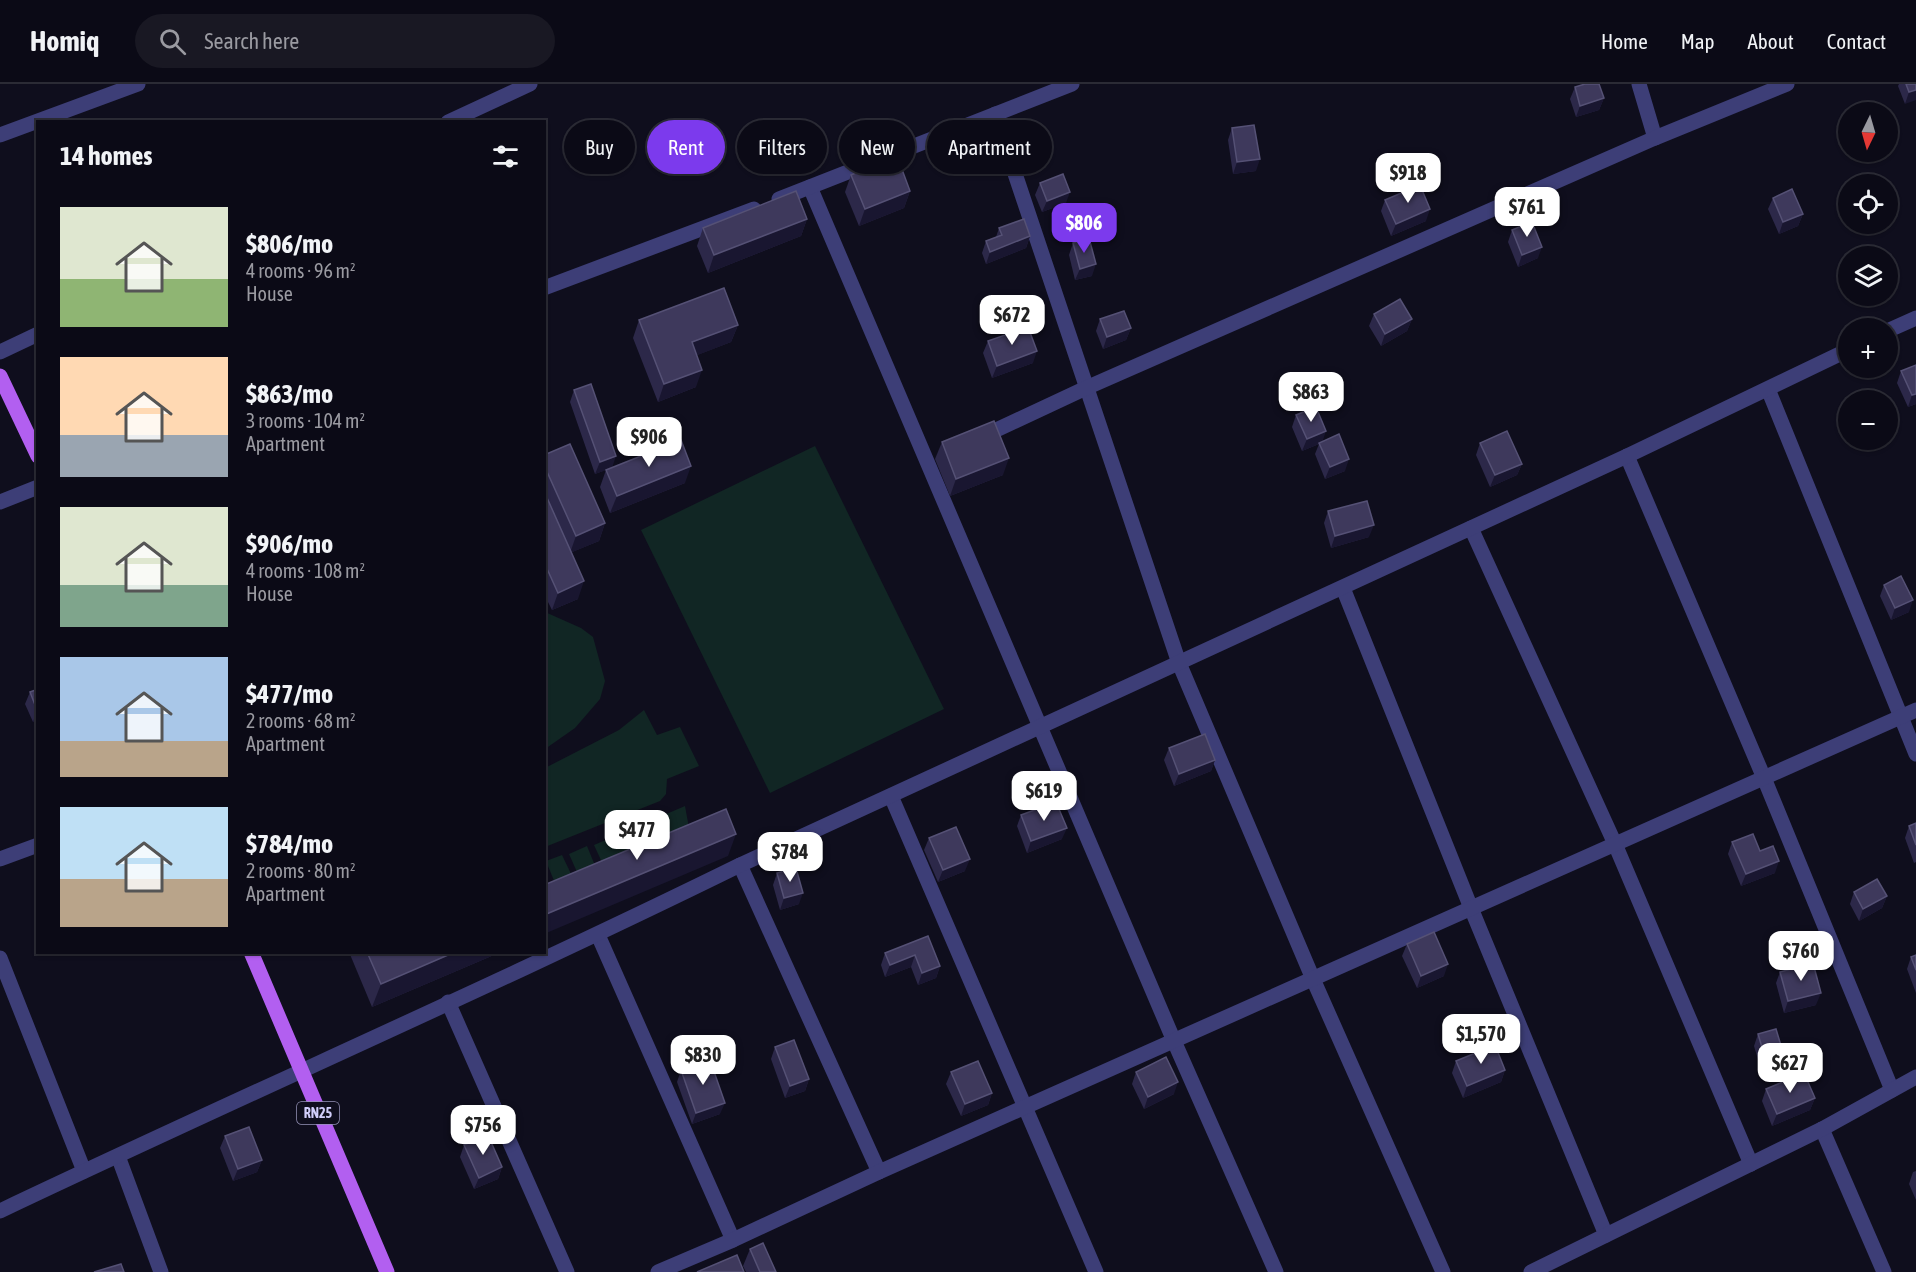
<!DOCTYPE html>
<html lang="en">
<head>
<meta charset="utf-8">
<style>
  body { margin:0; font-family:"Asap Condensed",sans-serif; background:#191823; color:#f1f3f6; height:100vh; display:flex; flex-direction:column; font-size:22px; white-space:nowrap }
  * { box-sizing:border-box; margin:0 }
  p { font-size:20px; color:#9a9aa1 }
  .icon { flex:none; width:33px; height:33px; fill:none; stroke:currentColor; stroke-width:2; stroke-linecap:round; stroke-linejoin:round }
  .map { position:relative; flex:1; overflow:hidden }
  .side { position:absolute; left:36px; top:36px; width:510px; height:834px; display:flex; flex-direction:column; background:#0b0a16; border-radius:0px; box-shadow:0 2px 4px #0004,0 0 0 2px #2b2b35 }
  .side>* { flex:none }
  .hud { position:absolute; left:564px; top:36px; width:570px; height:54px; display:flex; gap:12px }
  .needle { width:39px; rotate:185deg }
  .tools { position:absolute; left:1838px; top:18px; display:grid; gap:12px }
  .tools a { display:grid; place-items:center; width:60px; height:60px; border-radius:50%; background:#0b0a16; box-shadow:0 2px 4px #0004,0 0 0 2px #2b2b35; font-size:30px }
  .price { position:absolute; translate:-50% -51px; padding:0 14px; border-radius:12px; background:#fff; color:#222; font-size:20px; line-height:39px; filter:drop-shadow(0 2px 3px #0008) }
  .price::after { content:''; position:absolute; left:50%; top:36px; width:18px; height:14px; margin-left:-9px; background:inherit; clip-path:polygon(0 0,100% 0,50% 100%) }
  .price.on { background:#7c3aed; color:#fff }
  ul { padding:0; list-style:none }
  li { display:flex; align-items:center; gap:18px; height:150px; padding:0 24px }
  li span { display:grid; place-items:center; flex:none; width:168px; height:120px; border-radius:0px; color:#555 }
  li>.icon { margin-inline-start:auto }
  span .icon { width:72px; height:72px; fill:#fffc; stroke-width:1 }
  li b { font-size:26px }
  h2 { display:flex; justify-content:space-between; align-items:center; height:72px; padding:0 24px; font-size:26px }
  .chip { padding:0 21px; border-radius:27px; background:#0b0a16; box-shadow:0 2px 4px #0004,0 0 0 2px #2b2b35; font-size:21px; line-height:54px }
  .chip.on { background:#7c3aed; color:#fff }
  header { display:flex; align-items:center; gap:36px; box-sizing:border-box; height:84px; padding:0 30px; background:#0b0a16; border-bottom:2px solid #2b2b35 }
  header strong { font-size:28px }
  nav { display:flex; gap:33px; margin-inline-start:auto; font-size:21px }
  .search { width:420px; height:54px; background:#191823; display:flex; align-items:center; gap:15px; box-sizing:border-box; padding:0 21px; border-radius:33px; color:#9a9aa1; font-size:22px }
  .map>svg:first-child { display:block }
  .green { fill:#112624 }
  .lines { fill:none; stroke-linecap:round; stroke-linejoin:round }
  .street { stroke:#3d3e77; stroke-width:15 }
  .primary { stroke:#b25ff0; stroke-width:15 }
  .wall { fill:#2c2849 }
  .shaded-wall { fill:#191630 }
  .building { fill:#3e395c; stroke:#555175; stroke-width:1.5 }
  .labels { text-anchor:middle; stroke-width:4.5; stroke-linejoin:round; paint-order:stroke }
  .shield { fill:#0f0e1d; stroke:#9794b8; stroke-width:1.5 }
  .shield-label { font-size:14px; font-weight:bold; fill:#d1cefa }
</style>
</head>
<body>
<header>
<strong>Homiq</strong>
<div class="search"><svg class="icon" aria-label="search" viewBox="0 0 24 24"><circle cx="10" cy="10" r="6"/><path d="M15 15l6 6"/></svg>Search here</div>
<nav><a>Home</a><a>Map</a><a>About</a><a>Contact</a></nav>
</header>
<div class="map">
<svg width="1916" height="1188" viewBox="0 0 1916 1188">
  <rect width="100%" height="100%" fill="#0f0e1d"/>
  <g class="green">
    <polygon points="815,362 944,625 770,709 641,446"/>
    <polygon points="545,528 581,544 593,553 605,597 600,615 575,644 545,665"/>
    <polygon points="644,626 657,651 680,643 699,682 667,695 666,710 660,717 545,763 545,684 619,646"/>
    <polygon points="685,722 689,744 606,787 594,761"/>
    <polygon points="587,762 598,789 581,797 569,770"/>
    <polygon points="562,771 574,796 557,804 546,777"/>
  </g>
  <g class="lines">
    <g class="street">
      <polyline points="1639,0 1655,54"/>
      <polyline points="995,30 1179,579 1313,895 1443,1188"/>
      <polyline points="448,38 530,0"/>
      <polyline points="0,51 138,0"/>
      <polyline points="810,103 1174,957 1276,1188"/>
      <polyline points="779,115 1072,0"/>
      <polyline points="544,204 754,125"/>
      <polyline points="1887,247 1916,234"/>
      <polyline points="0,268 38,250"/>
      <polyline points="1768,305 1916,670"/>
      <polyline points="979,354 1086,304 1655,54 1787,0"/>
      <polyline points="1627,372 1764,694 1892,1006"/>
      <polyline points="0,418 38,403"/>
      <polyline points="1471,444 1615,760 1751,1080"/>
      <polyline points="1343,504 1471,824 1606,1151"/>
      <polyline points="891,712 1096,1188"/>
      <polyline points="0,775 38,761"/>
      <polyline points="740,781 879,1088"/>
      <polyline points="598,851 733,1156"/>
      <polyline points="0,874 84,1087"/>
      <polyline points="448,918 567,1188"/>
      <polyline points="1822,1045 1884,1188"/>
      <polyline points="118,1072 161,1188"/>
      <path d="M 0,1127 C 246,1010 496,901 740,781 L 1627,372 L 1848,266"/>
      <polyline points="658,1188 733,1156 879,1088 1916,626"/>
      <polyline points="1531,1188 1822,1045 1916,993"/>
    </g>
    <g class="primary">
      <polyline points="0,292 38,372"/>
      <polyline points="251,868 387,1188"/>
    </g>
  </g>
  <g class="wall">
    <polygon points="1899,0 1916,0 1905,20 1898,2"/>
    <polygon points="1575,3 1604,14 1599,26 1576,33 1570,15"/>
    <polygon points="1232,44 1256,87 1233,90 1228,56"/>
    <polygon points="851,91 910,107 904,124 859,142 845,108"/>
    <polygon points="1040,99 1066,119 1042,128 1035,111"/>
    <polygon points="1773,114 1803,130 1798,142 1779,150 1768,125"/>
    <polygon points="1385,116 1426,137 1391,152 1381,127"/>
    <polygon points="807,135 801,152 708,189 697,162 703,144"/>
    <polygon points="999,144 1030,152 1026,164 986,180 982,169 986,157 996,153"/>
    <polygon points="1512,146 1538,174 1518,183 1508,158"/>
    <polygon points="1073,159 1092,192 1075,196 1069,171"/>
    <polygon points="1374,230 1412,235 1407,247 1381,262 1369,242"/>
    <polygon points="1100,235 1131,244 1126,256 1103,265 1096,247"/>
    <polygon points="639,236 738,241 731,258 697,271 696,303 658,318 633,254"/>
    <polygon points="988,257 1033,279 992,294 983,269"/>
    <polygon points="1901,287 1916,320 1908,323 1897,299"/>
    <polygon points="574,306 612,384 685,399 610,429 600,403 606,386 608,385 595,390 570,318"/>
    <polygon points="1296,331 1323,357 1345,387 1325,395 1315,370 1319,360 1302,367 1292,343"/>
    <polygon points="942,358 1003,391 950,412 935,375"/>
    <polygon points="1480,359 1522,380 1517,391 1490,403 1476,371"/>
    <polygon points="544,381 605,439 599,457 572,468 578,515 552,526 544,510"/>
    <polygon points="1328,427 1369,453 1331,464 1324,439"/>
    <polygon points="1884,501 1909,528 1891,536 1880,512"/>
    <polygon points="38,605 38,636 33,638 25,620 30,608"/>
    <polygon points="1169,664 1215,676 1211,687 1174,702 1164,676"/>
    <polygon points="1021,731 1062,755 1027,769 1017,742"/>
    <polygon points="1916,739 1916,778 1914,779 1905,754 1909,742"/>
    <polygon points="929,754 965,787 938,798 924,766"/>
    <polygon points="1732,758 1760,767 1775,789 1741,802 1728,770"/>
    <polygon points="777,789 799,820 780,826 773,801"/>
    <polygon points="1854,808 1887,812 1882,824 1859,837 1850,820"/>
    <polygon points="928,852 940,882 936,894 918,901 911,883 885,893 881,881 885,869"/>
    <polygon points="1407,860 1444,892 1417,904 1402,872"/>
    <polygon points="349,868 501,868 372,923"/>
    <polygon points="1916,871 1916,909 1907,885 1911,873"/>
    <polygon points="1780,888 1816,921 1784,929 1776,899"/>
    <polygon points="1758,950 1780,987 1763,992 1754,962"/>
    <polygon points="775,963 809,995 805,1007 785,1014 771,975"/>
    <polygon points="1456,977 1505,986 1501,998 1463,1014 1452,989"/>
    <polygon points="681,986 720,1030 692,1040 677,998"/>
    <polygon points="951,988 992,1009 988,1021 961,1032 946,1000"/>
    <polygon points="1136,988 1174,1010 1144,1025 1132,1000"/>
    <polygon points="1766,1005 1815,1014 1810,1026 1772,1042 1762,1017"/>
    <polygon points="225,1052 262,1076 257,1088 233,1097 220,1064"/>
    <polygon points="464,1061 502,1083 498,1095 474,1105 460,1073"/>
    <polygon points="1916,1087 1916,1116 1909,1100 1913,1088"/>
    <polygon points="750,1165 776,1188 746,1188 743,1182"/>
  </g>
  <g class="shaded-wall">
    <polygon points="1916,6 1916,16 1905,20 1909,8"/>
    <polygon points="1604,14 1599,26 1576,33 1580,22"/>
    <polygon points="1260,75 1256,87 1233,90 1237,78"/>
    <polygon points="910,107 904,124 859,142 865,125"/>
    <polygon points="1070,108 1066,119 1042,128 1047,117"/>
    <polygon points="1430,125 1426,137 1391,152 1396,140"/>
    <polygon points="1803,130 1798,142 1779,150 1783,138"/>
    <polygon points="807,135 801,152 708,189 714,171"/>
    <polygon points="1030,152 1026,164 986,180 990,168"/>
    <polygon points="1542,163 1538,174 1518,183 1522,171"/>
    <polygon points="1096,180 1092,192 1075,196 1080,185"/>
    <polygon points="1412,235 1407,247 1381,262 1385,250"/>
    <polygon points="738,241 731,258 685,276 692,258"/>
    <polygon points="1131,244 1126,256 1103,265 1107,253"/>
    <polygon points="1037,267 1033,279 992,294 997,282"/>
    <polygon points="702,286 696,303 658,318 664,300"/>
    <polygon points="1916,310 1916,320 1908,323 1912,311"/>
    <polygon points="1326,347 1322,359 1319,359 1319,360 1302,367 1307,355"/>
    <polygon points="616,372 612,384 595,390 600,378"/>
    <polygon points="1009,374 1003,391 950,412 956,395"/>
    <polygon points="1349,375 1345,387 1325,395 1330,383"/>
    <polygon points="1522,380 1517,391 1490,403 1495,391"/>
    <polygon points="691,382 685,399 610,429 617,412"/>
    <polygon points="605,439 599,457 570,469 576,452"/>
    <polygon points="1374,441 1369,453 1331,464 1335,452"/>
    <polygon points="584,497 578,515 552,526 558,509"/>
    <polygon points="1913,516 1909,528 1891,536 1895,524"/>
    <polygon points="37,626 38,636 33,638"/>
    <polygon points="1215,676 1211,687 1174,702 1179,690"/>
    <polygon points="1067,744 1062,755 1027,769 1031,757"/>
    <polygon points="736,750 728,772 544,850 544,831"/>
    <polygon points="970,775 965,787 938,798 943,786"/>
    <polygon points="1779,777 1775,789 1741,802 1746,790"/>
    <polygon points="803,809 799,820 780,826 784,814"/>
    <polygon points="1887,812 1882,824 1859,837 1863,825"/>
    <polygon points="455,868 501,868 372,923 381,900"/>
    <polygon points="915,871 911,883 885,893 890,881"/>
    <polygon points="1448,880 1444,892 1417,904 1421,892"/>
    <polygon points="940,882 936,894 918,901 922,889"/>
    <polygon points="1821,909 1816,921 1784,929 1788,917"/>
    <polygon points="1785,975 1780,987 1763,992 1767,980"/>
    <polygon points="1505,986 1501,998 1463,1014 1467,1002"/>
    <polygon points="809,995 805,1007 785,1014 790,1002"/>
    <polygon points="1178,998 1174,1010 1144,1025 1148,1013"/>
    <polygon points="992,1009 988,1021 961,1032 965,1020"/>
    <polygon points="1815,1014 1810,1026 1772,1042 1777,1030"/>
    <polygon points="725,1019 720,1030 692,1040 696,1029"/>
    <polygon points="262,1076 257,1088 233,1097 238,1085"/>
    <polygon points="502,1083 498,1095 474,1105 479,1094"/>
  </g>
  <g class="building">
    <polygon points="1585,0 1599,0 1604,14 1580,22 1575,3"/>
    <polygon points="1906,0 1916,0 1916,6 1909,8"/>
    <polygon points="1254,41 1260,75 1237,78 1232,44"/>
    <polygon points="897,72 910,107 865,125 851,91"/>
    <polygon points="1063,90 1070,108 1047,117 1040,99"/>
    <polygon points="1420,101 1430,125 1396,140 1385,116"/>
    <polygon points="1792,105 1803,130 1783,138 1773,114"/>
    <polygon points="796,107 807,135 714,171 703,144"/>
    <polygon points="1024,135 1030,152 990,168 986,157 1002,151 999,144"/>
    <polygon points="1532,138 1542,163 1522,171 1512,146"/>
    <polygon points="1089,154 1096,180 1080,185 1073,159"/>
    <polygon points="724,204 738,241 692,258 702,286 664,300 639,236"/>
    <polygon points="1400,215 1412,235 1385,250 1374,230"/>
    <polygon points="1124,227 1131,244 1107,253 1100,235"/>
    <polygon points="1028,243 1037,267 997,282 988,257"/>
    <polygon points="1916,281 1916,310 1912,311 1901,287"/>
    <polygon points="591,300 616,372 600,378 574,306"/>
    <polygon points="1316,323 1326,347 1307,355 1296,331"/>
    <polygon points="994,337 1009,374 956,395 942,358"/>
    <polygon points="1507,347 1522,380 1495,391 1480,359"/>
    <polygon points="1339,350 1349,375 1330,383 1319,359"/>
    <polygon points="681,356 691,382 617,412 606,386"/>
    <polygon points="570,360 605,439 576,452 544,381 544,371"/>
    <polygon points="544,407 584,497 558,509 544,478"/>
    <polygon points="1367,417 1374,441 1335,452 1328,427"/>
    <polygon points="1901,492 1913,516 1895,524 1884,501"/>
    <polygon points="38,605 38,626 37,626 30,608"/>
    <polygon points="1205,650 1215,676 1179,690 1169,664"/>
    <polygon points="1056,718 1067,744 1031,757 1021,731"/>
    <polygon points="726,725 736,750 544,831 544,801"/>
    <polygon points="1916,739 1916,761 1909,742"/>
    <polygon points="956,743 970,775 943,786 929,754"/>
    <polygon points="1753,750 1760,767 1773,762 1779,777 1746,790 1732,758"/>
    <polygon points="796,784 803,809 784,814 777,789"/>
    <polygon points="1877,795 1887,812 1863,825 1854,808"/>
    <polygon points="1434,848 1448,880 1421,892 1407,860"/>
    <polygon points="928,852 940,882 922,889 915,871 890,881 885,869"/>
    <polygon points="367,868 455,868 381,900"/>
    <polygon points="1916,871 1916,886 1911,873"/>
    <polygon points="1813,879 1821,909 1788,917 1780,888"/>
    <polygon points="1776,945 1785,975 1767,980 1758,950"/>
    <polygon points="794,956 809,995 790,1002 775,963"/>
    <polygon points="1495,961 1505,986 1467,1002 1456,977"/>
    <polygon points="1166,973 1178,998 1148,1013 1136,988"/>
    <polygon points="710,976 725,1019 696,1029 681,986"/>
    <polygon points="978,977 992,1009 965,1020 951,988"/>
    <polygon points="1804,989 1815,1014 1777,1030 1766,1005"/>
    <polygon points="249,1043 262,1076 238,1085 225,1052"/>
    <polygon points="488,1051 502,1083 479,1094 464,1061"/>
    <polygon points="763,1159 776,1188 760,1188 750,1165"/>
    <polygon points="737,1171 744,1188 697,1188"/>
    <polygon points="121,1180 124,1188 94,1188"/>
  </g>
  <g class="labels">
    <rect class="shield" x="297" y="1018" width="42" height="22" rx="4.5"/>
    <g class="shield-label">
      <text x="318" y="1034">RN25</text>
    </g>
  </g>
</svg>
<div class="tools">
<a><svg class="needle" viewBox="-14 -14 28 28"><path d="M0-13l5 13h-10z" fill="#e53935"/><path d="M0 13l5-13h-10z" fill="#9a9aa1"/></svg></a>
<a><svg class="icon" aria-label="locate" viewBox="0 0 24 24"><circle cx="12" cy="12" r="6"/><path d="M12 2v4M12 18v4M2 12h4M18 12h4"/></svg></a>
<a><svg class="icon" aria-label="layers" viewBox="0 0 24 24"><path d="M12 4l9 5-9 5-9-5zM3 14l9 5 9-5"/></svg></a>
<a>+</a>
<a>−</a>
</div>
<b class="price" style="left:1408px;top:120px">$918</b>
<b class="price" style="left:1527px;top:154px">$761</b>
<b class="price on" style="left:1084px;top:170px">$806</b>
<b class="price" style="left:1012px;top:262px">$672</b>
<b class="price" style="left:1311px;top:339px">$863</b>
<b class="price" style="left:649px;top:384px">$906</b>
<b class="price" style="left:1044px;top:738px">$619</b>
<b class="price" style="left:637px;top:777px">$477</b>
<b class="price" style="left:790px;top:799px">$784</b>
<b class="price" style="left:1801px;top:898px">$760</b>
<b class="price" style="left:1481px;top:981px">$1,570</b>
<b class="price" style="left:703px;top:1002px">$830</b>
<b class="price" style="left:1790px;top:1010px">$627</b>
<b class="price" style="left:483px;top:1072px">$756</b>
<div class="hud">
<a class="chip">Buy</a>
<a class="chip on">Rent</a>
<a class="chip">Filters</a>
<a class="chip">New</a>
<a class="chip">Apartment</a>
</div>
<section class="side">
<h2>14 homes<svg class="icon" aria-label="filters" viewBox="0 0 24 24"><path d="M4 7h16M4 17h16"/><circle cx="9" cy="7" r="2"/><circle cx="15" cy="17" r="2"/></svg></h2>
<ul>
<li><span style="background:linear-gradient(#dfe7d0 60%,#8fb573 0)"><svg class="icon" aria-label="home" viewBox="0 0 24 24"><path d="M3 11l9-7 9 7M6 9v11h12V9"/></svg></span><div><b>$806/mo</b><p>4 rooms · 96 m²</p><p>House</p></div></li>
<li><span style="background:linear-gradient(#ffd9b3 65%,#9aa5b1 0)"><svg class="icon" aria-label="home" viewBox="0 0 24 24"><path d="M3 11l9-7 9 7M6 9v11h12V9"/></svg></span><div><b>$863/mo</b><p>3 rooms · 104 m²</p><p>Apartment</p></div></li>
<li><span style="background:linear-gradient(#dfe7d0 65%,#7fa58c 0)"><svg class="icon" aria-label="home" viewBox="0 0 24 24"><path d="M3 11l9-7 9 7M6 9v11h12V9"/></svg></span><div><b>$906/mo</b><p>4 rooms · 108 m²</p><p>House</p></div></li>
<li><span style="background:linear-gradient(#a9c7e8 70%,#b9a48a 0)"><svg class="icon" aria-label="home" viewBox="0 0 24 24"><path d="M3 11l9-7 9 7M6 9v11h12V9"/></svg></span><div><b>$477/mo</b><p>2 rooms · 68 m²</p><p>Apartment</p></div></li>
<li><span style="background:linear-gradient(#bfe0f5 60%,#b9a48a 0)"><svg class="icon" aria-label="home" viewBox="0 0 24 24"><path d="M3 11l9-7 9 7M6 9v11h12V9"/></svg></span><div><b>$784/mo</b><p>2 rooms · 80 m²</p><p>Apartment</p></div></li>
</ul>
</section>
</div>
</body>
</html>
